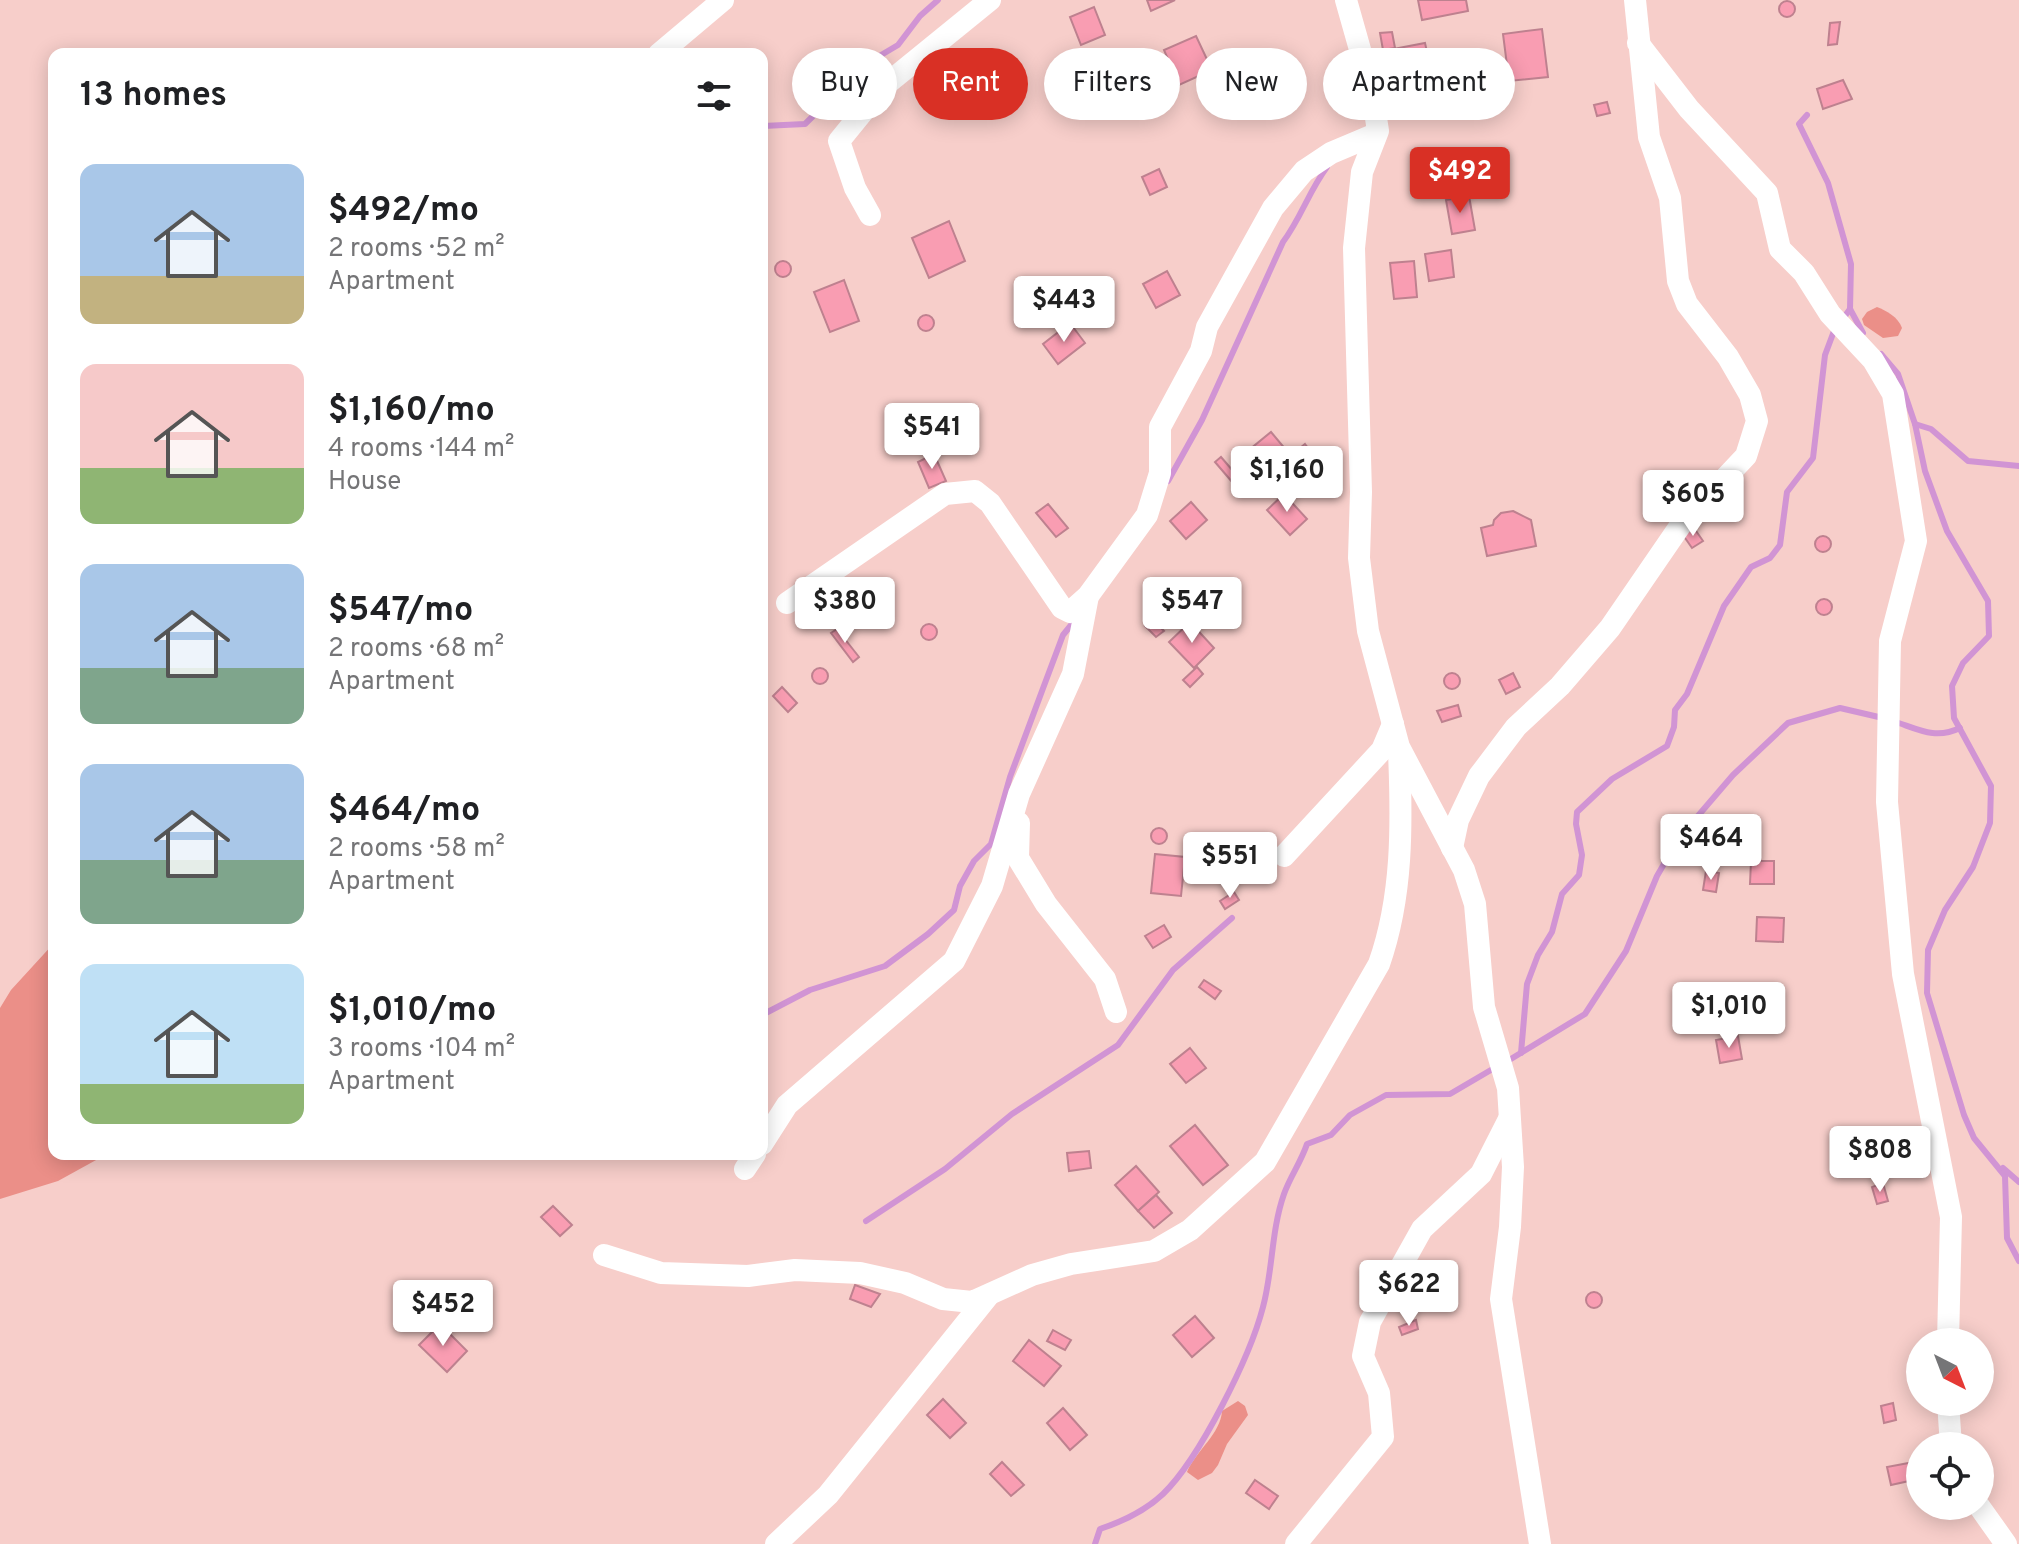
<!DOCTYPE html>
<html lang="en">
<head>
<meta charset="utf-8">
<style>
  body { margin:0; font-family:Overpass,sans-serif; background:#f2f2f2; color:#202124; height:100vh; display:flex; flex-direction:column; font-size:30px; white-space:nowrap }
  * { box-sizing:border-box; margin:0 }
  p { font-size:26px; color:#757577 }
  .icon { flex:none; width:44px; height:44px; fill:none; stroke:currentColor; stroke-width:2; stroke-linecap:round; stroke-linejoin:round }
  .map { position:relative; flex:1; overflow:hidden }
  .sheet { position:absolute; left:48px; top:48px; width:720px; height:1112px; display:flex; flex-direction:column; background:#fff; border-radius:16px; box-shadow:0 4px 20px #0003 }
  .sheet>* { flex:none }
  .guide { position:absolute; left:792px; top:48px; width:760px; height:72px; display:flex; gap:16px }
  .needle { width:52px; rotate:138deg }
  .buttons { position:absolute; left:1906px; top:1328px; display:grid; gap:16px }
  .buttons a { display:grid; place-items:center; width:88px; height:88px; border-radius:50%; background:#fff; box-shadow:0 4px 20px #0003; font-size:40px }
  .price { position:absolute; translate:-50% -68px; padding:0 18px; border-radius:8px; background:#fff; color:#222; font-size:26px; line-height:52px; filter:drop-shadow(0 2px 4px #0008) }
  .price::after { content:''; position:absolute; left:50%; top:48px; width:24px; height:18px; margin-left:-12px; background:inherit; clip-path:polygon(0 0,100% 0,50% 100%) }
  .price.selected { background:#d93025; color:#fff }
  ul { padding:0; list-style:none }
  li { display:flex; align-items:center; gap:24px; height:200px; padding:0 32px }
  li span { display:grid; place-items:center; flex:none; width:224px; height:160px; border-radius:16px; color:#555 }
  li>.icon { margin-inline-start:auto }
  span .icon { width:96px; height:96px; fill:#fffc; stroke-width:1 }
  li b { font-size:34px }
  h2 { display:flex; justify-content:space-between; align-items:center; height:96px; padding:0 32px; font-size:34px }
  .pill { padding:0 28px; border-radius:36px; background:#fff; box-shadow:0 4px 20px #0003; font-size:28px; line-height:72px }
  .pill.selected { background:#d93025; color:#fff }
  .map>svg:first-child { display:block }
  .forest { fill:#eb8f88 }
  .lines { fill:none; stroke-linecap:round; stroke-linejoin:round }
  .stream { stroke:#d194d4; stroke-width:6 }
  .building { fill:#f99db2; stroke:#be818f; stroke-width:2 }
  .street { stroke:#fff; stroke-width:22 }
</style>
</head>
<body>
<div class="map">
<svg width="2019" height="1544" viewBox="0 0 2019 1544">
  <rect width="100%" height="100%" fill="#f7ceca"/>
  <g class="forest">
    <path d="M 1877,307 C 1887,311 1898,317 1902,328 L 1898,336 L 1883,338 L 1864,325 L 1862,319 L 1867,312 Z"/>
    <polygon points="54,943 54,1154 107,1154 58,1181 0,1199 0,1008 11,990"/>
    <path d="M 1238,1401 L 1245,1406 L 1248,1415 L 1227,1444 L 1218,1465 L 1212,1473 L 1198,1480 L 1187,1472 C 1196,1451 1221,1433 1222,1411 Z"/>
  </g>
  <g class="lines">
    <g class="stream">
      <polyline points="1807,115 1799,124 1828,183 1851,264 1850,309 1863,333"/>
      <polyline points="762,138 763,126 805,124 866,64 898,45 920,16 938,0"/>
      <polyline points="1881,354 1898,374 1915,424 1925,471 1947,531 1988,601 1989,636 1963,663 1952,686 1954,718 1991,786 1990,823 1973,867 1945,910 1928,950 1927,993 1964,1115 1974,1138 2005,1176 2007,1238 2019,1261"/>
      <polyline points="1915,424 1931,429 1968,461 2019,466"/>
      <path d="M 1168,481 L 1202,420 L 1283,242 C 1301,218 1309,191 1327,167"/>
      <path d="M 1893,721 C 1918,729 1935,740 1960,728"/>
      <polyline points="762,1015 810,990 885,966 928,934 954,910 960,886 974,861 991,844 1010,777 1042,691 1063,635 1076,619"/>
      <polyline points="1521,1053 1527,984 1538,955 1552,932 1562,894 1579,875 1582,855 1576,824 1577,812 1612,779 1667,746 1674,727 1675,710 1687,694 1724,606 1751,567 1770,558 1780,545 1787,492 1813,458 1825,355 1834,331 1850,309"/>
      <polyline points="1506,1062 1585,1014 1626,951 1657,876 1679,838 1733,775 1788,723 1840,708 1883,718"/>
      <polyline points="2003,1168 2019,1182"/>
      <polyline points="866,1221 945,1169 1012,1114 1118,1045 1173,970 1232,918"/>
      <path d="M 1095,1544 L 1100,1529 C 1124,1521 1145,1511 1163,1494 C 1200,1458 1250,1357 1263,1307 C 1273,1270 1271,1231 1284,1194 C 1290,1177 1301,1162 1307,1144 L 1331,1135 L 1350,1115 L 1386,1095 L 1450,1094 L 1496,1067"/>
    </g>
  </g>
  <g class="building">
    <polygon points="1147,0 1175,0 1151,11"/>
    <polygon points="1418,0 1466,0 1468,11 1422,20"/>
    <circle cx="1787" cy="9" r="8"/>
    <polygon points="1094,7 1105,35 1081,45 1070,17"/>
    <polygon points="1840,22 1837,44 1828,45 1830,23"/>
    <polygon points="1542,29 1548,77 1509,81 1503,34"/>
    <polygon points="1392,32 1395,48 1383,50 1380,33"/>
    <polygon points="1196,36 1212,70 1179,85 1164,50"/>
    <polygon points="1425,43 1427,52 1390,59 1388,50"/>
    <polygon points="984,65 1000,97 980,107 962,76"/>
    <polygon points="1843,80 1852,99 1823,109 1817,89"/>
    <polygon points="1607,102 1610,113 1597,116 1594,105"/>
    <polygon points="1159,169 1167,187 1150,195 1142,177"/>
    <polygon points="1469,196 1475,230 1452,234 1446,200"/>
    <polygon points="949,221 965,261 929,278 912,238"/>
    <polygon points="1451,250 1454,277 1429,281 1425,254"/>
    <polygon points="1414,261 1417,297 1394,299 1390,263"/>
    <circle cx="783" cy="269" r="8"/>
    <polygon points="1167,271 1180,295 1156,308 1143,284"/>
    <polygon points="844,280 859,321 830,332 814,292"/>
    <circle cx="926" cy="323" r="8"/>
    <polygon points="1070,323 1085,343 1058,364 1043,344"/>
    <polygon points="1271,432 1287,451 1265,469 1249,450"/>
    <polygon points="1305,444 1312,453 1297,465 1289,457"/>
    <polygon points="934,454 946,481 929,488 918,462"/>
    <polygon points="1221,457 1245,485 1239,490 1215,462"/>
    <polygon points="1284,494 1307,519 1290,535 1267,510"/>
    <polygon points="1191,502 1207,520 1186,539 1170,521"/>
    <polygon points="1048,504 1068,528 1056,537 1036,513"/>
    <polygon points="1513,511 1531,520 1536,546 1487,556 1481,528 1493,525 1494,520 1501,513"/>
    <polygon points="1694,528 1703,541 1692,548 1683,535"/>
    <circle cx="1823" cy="544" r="8"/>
    <circle cx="1824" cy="607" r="8"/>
    <polygon points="1152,619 1164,631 1156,637 1145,626"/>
    <polygon points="1190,622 1214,648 1194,668 1169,642"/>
    <circle cx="929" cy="632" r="8"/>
    <polygon points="837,629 859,657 853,662 831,633"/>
    <polygon points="1197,667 1203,674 1190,687 1183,680"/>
    <circle cx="820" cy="676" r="8"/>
    <polygon points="1513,673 1520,687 1506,694 1499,680"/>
    <circle cx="1452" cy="681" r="8"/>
    <polygon points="782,687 797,703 788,712 773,696"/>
    <polygon points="1458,705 1461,716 1442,722 1437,711"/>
    <circle cx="1159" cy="836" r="8"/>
    <polygon points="1155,854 1185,857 1181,896 1151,893"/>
    <polygon points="1751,861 1774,861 1774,884 1750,884"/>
    <polygon points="1706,871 1719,873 1716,892 1703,890"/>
    <polygon points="1234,892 1239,900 1225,909 1220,901"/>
    <polygon points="1757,917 1784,918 1783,942 1756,941"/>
    <polygon points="1164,925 1171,937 1153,948 1145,936"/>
    <polygon points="1204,980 1221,991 1215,999 1199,987"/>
    <polygon points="1738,1036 1742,1059 1720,1063 1716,1040"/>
    <polygon points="1190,1048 1206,1068 1186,1083 1170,1064"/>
    <polygon points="1195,1125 1228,1165 1203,1185 1170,1146"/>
    <polygon points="1089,1151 1091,1168 1069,1171 1067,1153"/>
    <polygon points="1136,1166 1159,1192 1138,1211 1115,1185"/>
    <polygon points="1883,1183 1888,1201 1877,1204 1872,1187"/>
    <polygon points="1156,1195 1172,1213 1154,1228 1138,1211"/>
    <polygon points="553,1206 572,1225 560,1236 541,1217"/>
    <polygon points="855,1285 880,1294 871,1307 850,1299"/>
    <circle cx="1594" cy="1300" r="8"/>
    <polygon points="1195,1316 1214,1338 1192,1357 1173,1335"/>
    <polygon points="1416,1320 1418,1329 1402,1335 1399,1327"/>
    <polygon points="440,1324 467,1351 447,1372 419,1345"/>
    <polygon points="1053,1330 1071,1340 1065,1350 1047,1341"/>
    <polygon points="1029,1340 1061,1366 1044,1386 1013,1361"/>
    <polygon points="943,1399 966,1423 950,1438 927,1415"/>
    <polygon points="1893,1403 1896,1420 1884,1423 1881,1406"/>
    <polygon points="1063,1408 1087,1435 1070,1450 1047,1423"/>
    <polygon points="1002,1462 1024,1485 1011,1496 990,1474"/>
    <polygon points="1914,1462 1918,1479 1891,1485 1887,1467"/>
    <polygon points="1255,1480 1278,1496 1269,1509 1246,1493"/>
  </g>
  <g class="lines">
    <g class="street">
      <polyline points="1346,0 1372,92 1378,131 1362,172 1354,248 1361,492 1359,558 1368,631 1399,747 1464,870 1475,904 1484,1007 1508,1088 1513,1167 1510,1227 1501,1299 1540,1544"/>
      <polyline points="1638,43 1689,109 1767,193 1780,249 1804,273 1830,314 1873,360 1893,394 1916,541 1890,641 1887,802 1903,974 1951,1217 1948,1342"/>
      <polyline points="659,54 723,0"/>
      <polyline points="870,215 855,188 839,141 883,87 990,0"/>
      <polyline points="787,603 945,494 975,491 990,503 1062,608 1070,612 1088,596 1147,515 1160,473 1160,427 1201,351 1207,327 1273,208 1304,171 1331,153 1376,134"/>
      <polyline points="1019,823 1018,858 1046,904 1105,979 1116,1012"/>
      <polyline points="1452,848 1458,820 1479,776 1516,727 1560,686 1610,628 1680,526 1746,456 1757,421 1750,395 1728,357 1687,304 1678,281 1670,198 1649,137 1635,0"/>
      <polyline points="1284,856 1382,750 1393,724"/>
      <polyline points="762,1144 787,1105 954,961 992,886 1019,794 1073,674 1088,596"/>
      <polyline points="745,1169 755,1154"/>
      <path d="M 604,1255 L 661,1273 L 748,1276 L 795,1270 L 860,1273 L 905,1283 L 943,1299 L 972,1302 L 1032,1275 L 1071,1264 L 1154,1251 L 1190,1230 L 1265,1162 L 1379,964 C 1403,896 1402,823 1399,752"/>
      <polyline points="1948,1402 1951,1446"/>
      <polyline points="1979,1506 2006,1544"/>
      <polyline points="776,1544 828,1495 988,1296"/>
      <polyline points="1296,1544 1383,1437 1379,1393 1363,1356 1370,1322 1422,1229 1481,1174 1509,1119"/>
    </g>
  </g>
</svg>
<div class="buttons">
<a><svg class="needle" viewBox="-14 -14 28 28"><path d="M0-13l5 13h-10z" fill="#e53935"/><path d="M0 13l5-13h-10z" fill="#757577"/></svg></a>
<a><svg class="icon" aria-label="locate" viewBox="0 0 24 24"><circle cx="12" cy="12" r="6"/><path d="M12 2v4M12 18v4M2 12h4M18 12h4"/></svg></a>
</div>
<b class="price selected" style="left:1460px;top:215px">$492</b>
<b class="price" style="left:1064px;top:344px">$443</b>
<b class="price" style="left:932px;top:471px">$541</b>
<b class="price" style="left:1287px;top:514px">$1,160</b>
<b class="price" style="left:1693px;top:538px">$605</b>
<b class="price" style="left:845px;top:645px">$380</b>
<b class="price" style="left:1192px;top:645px">$547</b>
<b class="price" style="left:1711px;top:882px">$464</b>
<b class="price" style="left:1230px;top:900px">$551</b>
<b class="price" style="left:1729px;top:1050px">$1,010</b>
<b class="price" style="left:1880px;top:1194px">$808</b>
<b class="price" style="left:1409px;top:1328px">$622</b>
<b class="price" style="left:443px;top:1348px">$452</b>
<div class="guide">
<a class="pill">Buy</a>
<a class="pill selected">Rent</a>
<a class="pill">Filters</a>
<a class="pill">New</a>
<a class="pill">Apartment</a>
</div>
<section class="sheet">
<h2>13 homes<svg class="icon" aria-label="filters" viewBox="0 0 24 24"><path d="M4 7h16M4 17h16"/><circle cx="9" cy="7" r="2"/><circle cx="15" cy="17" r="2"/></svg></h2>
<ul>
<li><span style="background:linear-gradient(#a9c7e8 70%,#c2b280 0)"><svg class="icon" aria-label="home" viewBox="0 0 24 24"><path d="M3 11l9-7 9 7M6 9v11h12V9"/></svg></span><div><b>$492/mo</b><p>2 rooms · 52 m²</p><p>Apartment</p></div></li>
<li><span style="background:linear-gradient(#f6c9c9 65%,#8fb573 0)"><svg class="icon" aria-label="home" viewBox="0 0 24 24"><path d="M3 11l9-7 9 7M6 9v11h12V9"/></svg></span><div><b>$1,160/mo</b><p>4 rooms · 144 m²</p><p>House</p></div></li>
<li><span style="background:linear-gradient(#a9c7e8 65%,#7fa58c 0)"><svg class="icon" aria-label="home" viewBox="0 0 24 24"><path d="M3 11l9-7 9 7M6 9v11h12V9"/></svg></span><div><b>$547/mo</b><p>2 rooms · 68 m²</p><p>Apartment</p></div></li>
<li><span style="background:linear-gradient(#a9c7e8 60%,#7fa58c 0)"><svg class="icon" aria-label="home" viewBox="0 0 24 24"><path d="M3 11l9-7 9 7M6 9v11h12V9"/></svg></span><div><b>$464/mo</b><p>2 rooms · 58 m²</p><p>Apartment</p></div></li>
<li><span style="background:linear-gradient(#bfe0f5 75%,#8fb573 0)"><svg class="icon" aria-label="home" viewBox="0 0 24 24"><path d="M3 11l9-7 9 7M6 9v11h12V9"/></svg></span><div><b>$1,010/mo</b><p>3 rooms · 104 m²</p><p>Apartment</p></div></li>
</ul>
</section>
</div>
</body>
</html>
